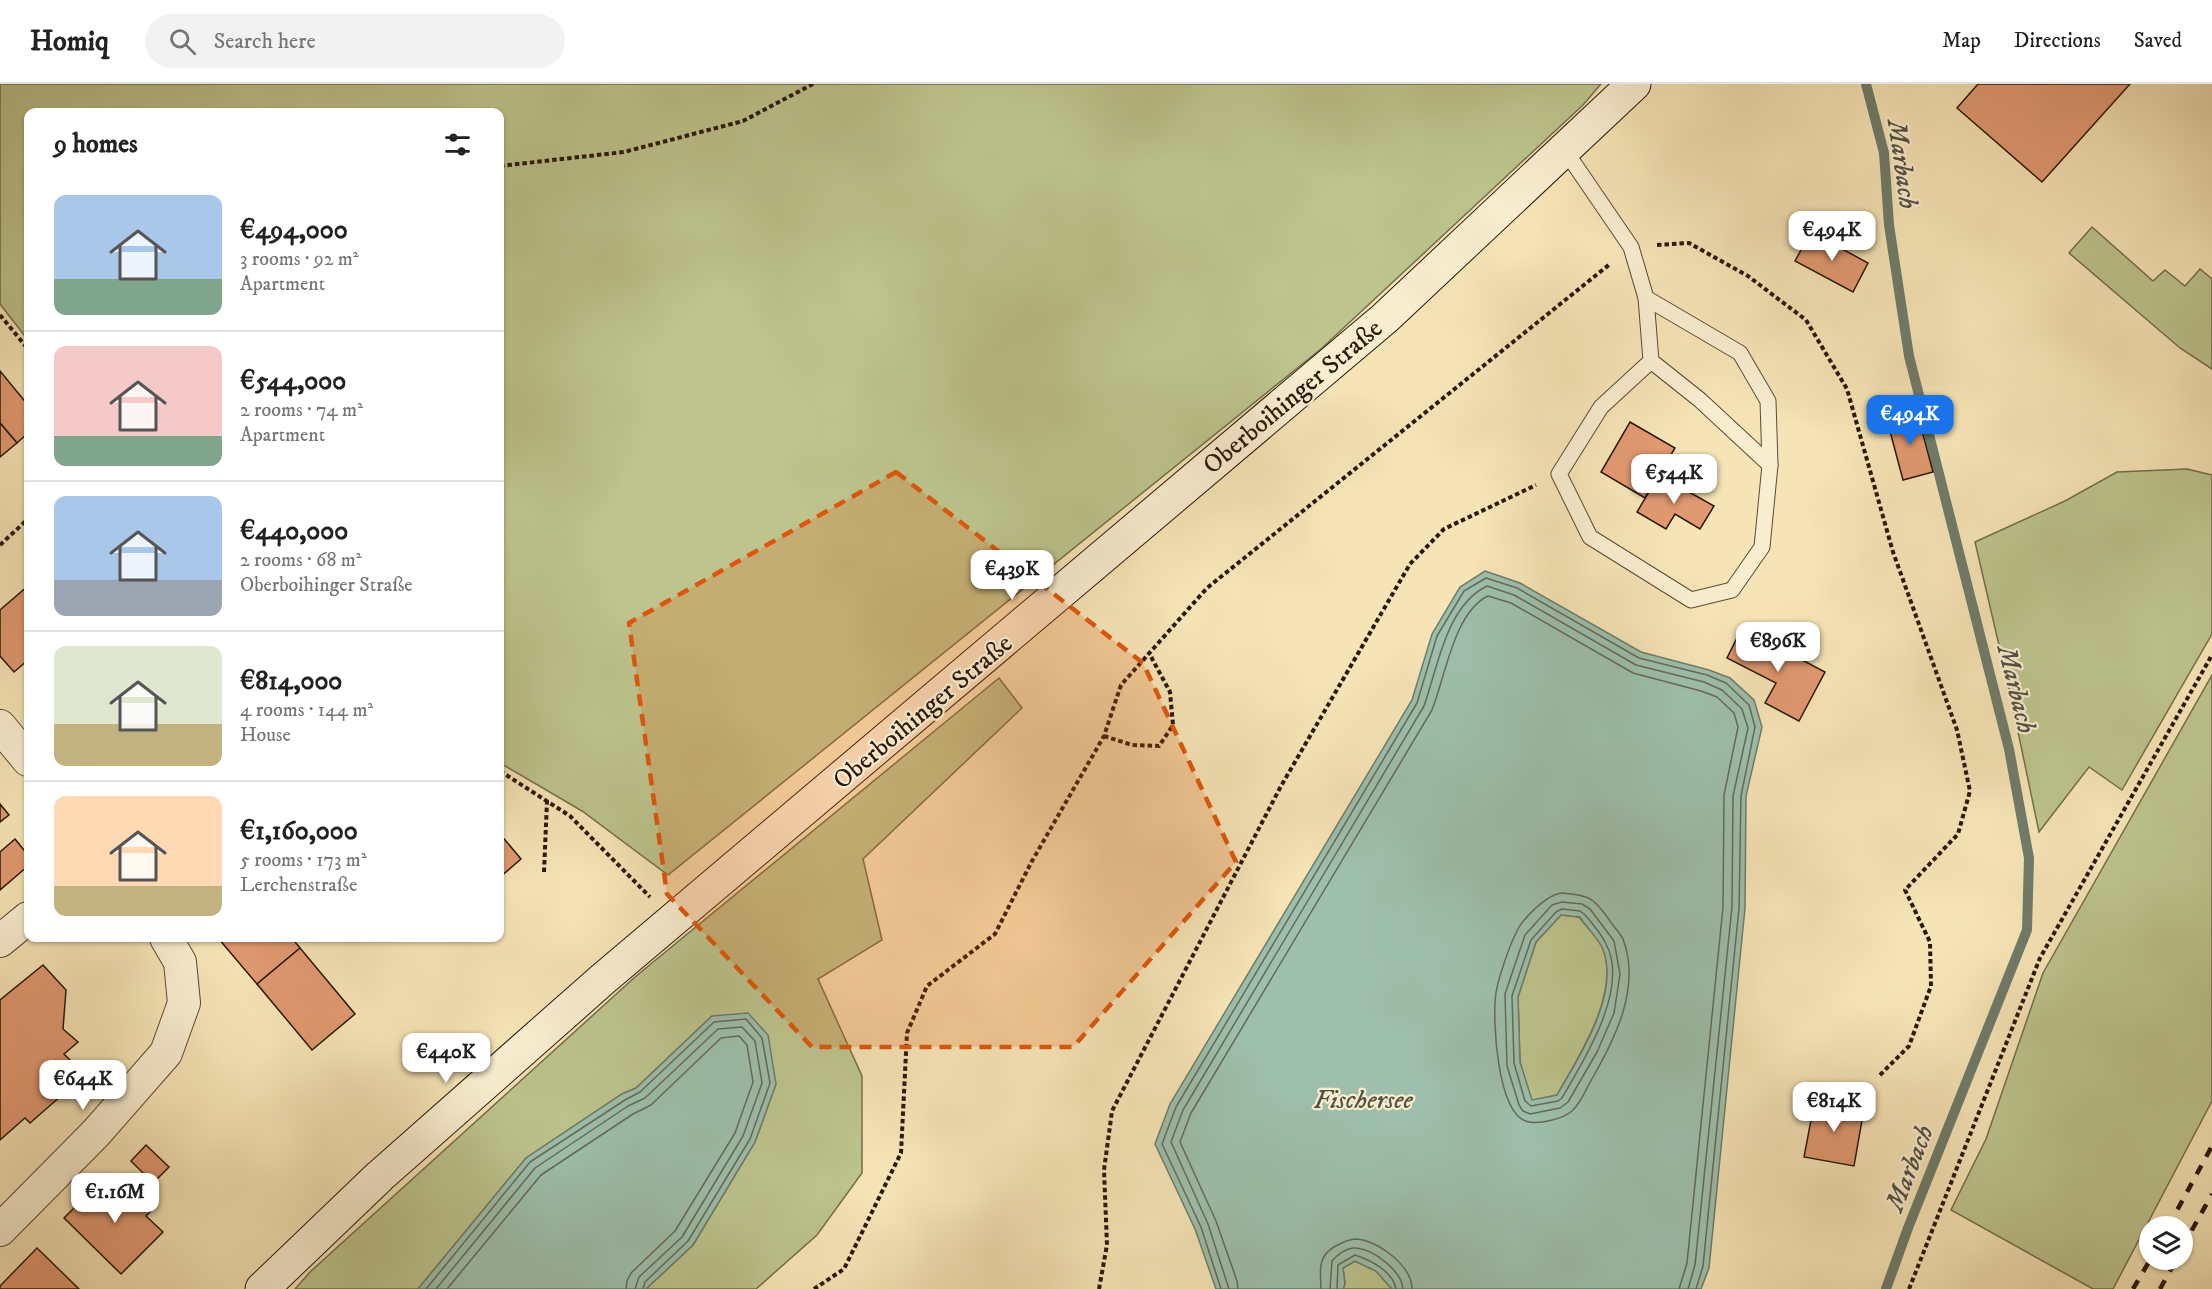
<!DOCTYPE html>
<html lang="en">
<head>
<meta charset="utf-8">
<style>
  body { margin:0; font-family:"IM FELL DW Pica",serif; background:#f2f2f2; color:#222; height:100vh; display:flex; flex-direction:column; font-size:22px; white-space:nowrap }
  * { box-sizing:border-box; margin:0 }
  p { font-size:20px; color:#767676 }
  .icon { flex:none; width:33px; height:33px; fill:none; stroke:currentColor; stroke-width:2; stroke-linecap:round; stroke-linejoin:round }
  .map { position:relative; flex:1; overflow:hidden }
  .panel { position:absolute; left:24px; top:24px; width:480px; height:834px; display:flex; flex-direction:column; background:#fff; border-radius:12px; box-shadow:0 2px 4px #0004 }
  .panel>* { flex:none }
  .controls { position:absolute; left:2139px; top:1132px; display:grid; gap:12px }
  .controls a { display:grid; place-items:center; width:54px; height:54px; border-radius:50%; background:#fff; box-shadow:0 2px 4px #0004; font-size:30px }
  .price { position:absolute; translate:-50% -51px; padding:0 14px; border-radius:12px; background:#fff; color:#222; font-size:20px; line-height:39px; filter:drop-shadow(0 2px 3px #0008) }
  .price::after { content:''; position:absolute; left:50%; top:36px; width:18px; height:14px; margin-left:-9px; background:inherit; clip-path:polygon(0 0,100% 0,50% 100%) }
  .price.on { background:#1a73e8; color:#fff }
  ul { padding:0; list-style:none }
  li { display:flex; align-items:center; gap:18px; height:150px; padding:0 30px }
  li+li { border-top:2px solid #e0e0e0 }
  li span { display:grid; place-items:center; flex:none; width:168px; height:120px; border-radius:12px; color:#555 }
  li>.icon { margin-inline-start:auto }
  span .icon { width:72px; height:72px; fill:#fffc; stroke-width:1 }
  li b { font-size:26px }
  h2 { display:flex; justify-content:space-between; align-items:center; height:72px; padding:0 30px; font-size:26px }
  header { display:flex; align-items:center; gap:36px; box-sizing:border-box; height:84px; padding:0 30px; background:#fff; border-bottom:2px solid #e0e0e0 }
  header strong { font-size:28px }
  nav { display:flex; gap:33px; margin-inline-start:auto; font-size:21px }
  .search { width:420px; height:54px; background:#f2f2f2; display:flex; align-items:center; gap:15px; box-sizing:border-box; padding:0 21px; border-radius:33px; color:#767676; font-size:22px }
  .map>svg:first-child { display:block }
  .green { fill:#bdc48d; stroke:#736e4b; stroke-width:1.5 }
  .water { fill:#9dbfac; stroke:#6f7c6b; stroke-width:1.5; fill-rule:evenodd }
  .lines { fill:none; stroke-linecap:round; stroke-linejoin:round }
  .shore { stroke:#636b5a; stroke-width:1.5 }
  .stream { stroke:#6f7c6b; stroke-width:10 }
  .building { fill:#e19971; stroke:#291709; stroke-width:1.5 }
  .service-casing { stroke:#5c4a34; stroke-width:17 }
  .minor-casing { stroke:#5c4a34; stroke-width:34 }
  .secondary-casing { stroke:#291709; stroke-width:35 }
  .path { stroke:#291709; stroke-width:4; stroke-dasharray:4.5 3; stroke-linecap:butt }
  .service { stroke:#f9edd0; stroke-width:15 }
  .minor { stroke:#f9edd0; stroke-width:32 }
  .secondary { stroke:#f9edd0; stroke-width:33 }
  .rail { stroke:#291709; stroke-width:4.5; stroke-dasharray:10 10; stroke-linecap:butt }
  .marked { fill:#de560c; fill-opacity:0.2; stroke:#de560c; stroke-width:4.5; stroke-dasharray:12 8; stroke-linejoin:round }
  .labels { text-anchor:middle; stroke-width:4.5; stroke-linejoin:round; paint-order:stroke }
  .street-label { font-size:26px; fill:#291709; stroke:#f9edd0 }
  .water-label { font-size:27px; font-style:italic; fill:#525242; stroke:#f9edd0 }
</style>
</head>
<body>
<header>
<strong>Homiq</strong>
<div class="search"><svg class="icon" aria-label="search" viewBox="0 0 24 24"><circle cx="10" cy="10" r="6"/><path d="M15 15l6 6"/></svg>Search here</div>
<nav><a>Map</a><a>Directions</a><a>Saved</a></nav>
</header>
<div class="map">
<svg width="2212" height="1205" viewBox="0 0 2212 1205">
  <rect width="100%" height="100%" fill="#f6e4b6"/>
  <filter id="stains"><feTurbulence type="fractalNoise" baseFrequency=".00333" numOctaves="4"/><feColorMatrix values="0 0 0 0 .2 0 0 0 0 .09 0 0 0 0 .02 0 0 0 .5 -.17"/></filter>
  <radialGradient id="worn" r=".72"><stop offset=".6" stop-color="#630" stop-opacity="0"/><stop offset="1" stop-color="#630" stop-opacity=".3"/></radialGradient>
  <g class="green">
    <polygon points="0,0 1601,0 1583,21 1321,265 668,791 582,727 500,679 500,28 28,28 28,256 0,220"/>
    <polygon points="2092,143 2153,197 2165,186 2185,202 2200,185 2212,195 2212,285 2180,264 2069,169"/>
    <polygon points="2187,385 2212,391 2212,550 2122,706 2089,683 2039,748 2008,600 1975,458 2065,417 2117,388"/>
    <polygon points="2212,591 2212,1017 2113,1205 2093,1205 1951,1126 1986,1055 2043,889"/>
    <polygon points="999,594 1022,624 863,775 882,856 818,895 862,992 862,1089 817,1151 756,1205 646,1205 693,1161 755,1058 776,1000 712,932 636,1004 622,1010 526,1074 418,1205 295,1205 310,1188 635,893"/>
    <path d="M 1561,831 L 1579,833 C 1586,842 1597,853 1602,863 C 1622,907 1578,974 1557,1011 L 1531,1017 L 1520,978 L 1518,913 L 1536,858 Z"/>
    <polygon points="1355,1177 1376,1187 1392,1205 1343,1205 1345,1199 1343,1184"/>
  </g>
  <g class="water">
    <path d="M 1485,487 L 1520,499 L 1641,568 L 1709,586 L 1730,594 L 1754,616 L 1762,643 L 1746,712 L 1745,824 L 1709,1184 L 1701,1205 L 1392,1205 L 1376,1187 L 1355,1177 L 1343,1184 L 1345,1200 L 1343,1205 L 1216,1205 L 1195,1145 L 1155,1060 L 1170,1020 L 1412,616 L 1432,550 L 1460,503 ZM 1561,831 L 1580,833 C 1586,843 1597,853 1602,863 C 1622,908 1579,973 1557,1011 L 1532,1016 L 1520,978 L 1518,913 L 1536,858 Z"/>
    <polygon points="748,929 768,951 776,1000 755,1058 693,1161 646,1205 418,1205 526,1074 622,1010 636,1004 712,932"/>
  </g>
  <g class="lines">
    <g class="shore">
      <path d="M 1562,809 C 1590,811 1594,814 1610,837 C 1614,843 1620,849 1623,855 C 1641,902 1616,953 1593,993 C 1587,1003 1581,1019 1572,1027 C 1563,1035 1540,1040 1529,1038 C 1497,1033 1492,935 1496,909 C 1498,895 1509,863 1516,849 C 1522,835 1547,810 1562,809 Z"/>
      <polygon points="1562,818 1582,820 1590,825 1614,857 1620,890 1614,929 1597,968 1568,1018 1560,1024 1530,1030 1523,1027 1519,1021 1507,982 1505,910 1525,851 1552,821"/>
      <path d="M 1562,825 L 1580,827 L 1584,830 C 1592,839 1601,849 1606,860 C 1630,904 1584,976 1562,1014 L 1558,1017 L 1531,1022 L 1525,1017 L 1514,979 L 1512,912 L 1531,856 L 1556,828 Z"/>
      <polyline points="426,1205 530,1078 625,1016 640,1008 714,938 746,935 762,954 770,999 750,1055 688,1157 645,1198 643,1205"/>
      <polyline points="436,1205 535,1084 628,1022 645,1014 718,945 742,943 755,957 762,999 743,1052 682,1153 639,1193 635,1205"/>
      <polyline points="447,1205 541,1091 633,1030 651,1021 721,954 739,952 747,961 753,998 735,1049 675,1147 631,1189 627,1197 626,1205"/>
      <polyline points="1221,1205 1201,1143 1162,1060 1176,1023 1417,619 1437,552 1464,507 1486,494 1517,504 1639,574 1707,591 1726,599 1749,621 1755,643 1741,712 1739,824 1703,1182 1696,1205"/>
      <path d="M 1229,1205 L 1208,1140 L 1171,1058 L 1183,1026 L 1424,622 C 1438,583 1446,522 1487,502 L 1514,511 L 1636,581 L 1704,598 L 1722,606 L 1742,625 L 1748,644 L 1733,712 L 1732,823 L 1695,1181 L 1688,1205"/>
      <path d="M 1238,1205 L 1237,1197 L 1216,1137 L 1180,1058 L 1191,1029 L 1432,626 C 1445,594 1454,528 1488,512 L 1511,519 L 1633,589 L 1701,607 L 1717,613 L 1734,629 L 1738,643 L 1724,711 L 1723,823 L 1687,1179 L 1679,1205"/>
      <path d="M 1321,1205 C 1321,1196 1319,1185 1322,1177 C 1324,1171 1329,1166 1334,1163 C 1341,1159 1348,1155 1356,1155 C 1378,1156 1412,1182 1412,1205"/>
      <path d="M 1330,1205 L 1332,1177 C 1337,1171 1347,1163 1356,1164 C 1373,1165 1402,1187 1403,1205"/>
      <path d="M 1337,1205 L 1338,1181 L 1355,1171 C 1370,1176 1393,1187 1396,1205"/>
    </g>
    <polyline class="stream" points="1866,0 1884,69 1889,141 1909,272 2009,665 2029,774 2027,846 1908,1144 1886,1205"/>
  </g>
  <g class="building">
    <polygon points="1978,0 2130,0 2042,98 1957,24"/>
    <polygon points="1811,148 1868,179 1853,208 1795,177"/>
    <polygon points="0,287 28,321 28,349 17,359 0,339"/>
    <polygon points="1917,328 1933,388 1903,396 1887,336"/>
    <polygon points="1630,338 1675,364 1645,414 1601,388"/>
    <polygon points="0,339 17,359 0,373"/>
    <polygon points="1659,391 1714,422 1700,445 1675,430 1666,445 1637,428"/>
    <polygon points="28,502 28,576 14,588 0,572 0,526"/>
    <polygon points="1742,544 1825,588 1799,637 1765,619 1776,599 1727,574"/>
    <polygon points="0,720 9,731 0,738"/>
    <polygon points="500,750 521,775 500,793"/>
    <polygon points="15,755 28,771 28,782 0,806 0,768"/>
    <polygon points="218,854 292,854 300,864 257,900"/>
    <polygon points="300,864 355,930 312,966 257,900"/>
    <polygon points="43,881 66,906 63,945 78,958 64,970 85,991 30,1039 25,1034 0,1056 0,916"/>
    <polygon points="1815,1015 1864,1025 1854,1082 1804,1073"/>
    <polygon points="146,1061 169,1083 153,1099 131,1077"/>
    <polygon points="106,1092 121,1107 126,1102 151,1127 146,1132 163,1148 121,1190 64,1134"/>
    <polygon points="37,1164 79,1205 0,1205 0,1202"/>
  </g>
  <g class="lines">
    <g class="service-casing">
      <g id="service">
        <polyline points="1564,65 1631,163 1646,214 1651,277 1601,323 1559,390 1590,453 1691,516 1732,506 1762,463 1770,381 1700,316 1651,277"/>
        <polyline points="1646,214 1740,269 1768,317 1770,381"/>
      </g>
    </g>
    <g class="minor-casing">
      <g id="minor">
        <polyline points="0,642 28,676"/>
        <polyline points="0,857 28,834"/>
        <polyline points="0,1146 96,1049 166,969 184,919 180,878 166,854"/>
      </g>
    </g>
    <g class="secondary-casing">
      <polyline id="secondary" points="262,1205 380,1092 603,895 1385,234 1634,0"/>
    </g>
    <g class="path">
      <polyline points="500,82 624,68 743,37 813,0"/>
      <polyline points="1657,161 1689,159 1748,192 1806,236 1847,305 1893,468 1957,646 1970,707 1958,750 1905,806 1930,858 1931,902 1909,962 1879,992"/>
      <polyline points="0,231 28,265"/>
      <polyline points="0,461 28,435"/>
      <polyline points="1104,652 1132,661 1159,662 1173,641 1170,608 1149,569"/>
      <polyline points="500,687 570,732 650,813"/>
      <polyline points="544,788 547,717"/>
      <polyline points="814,1205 844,1185 901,1069 907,949 927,902 995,850 1032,777 1104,652 1121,601 1207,504 1610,180"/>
      <polyline points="1099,1205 1107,1161 1104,1086 1112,1027 1281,702 1410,480 1444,445 1536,401"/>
      <polyline points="1909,1205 2040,874 2212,571"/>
    </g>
    <use href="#service" class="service"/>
    <use href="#minor" class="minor"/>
    <use href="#secondary" class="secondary"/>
    <g class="rail">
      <polyline points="2168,1143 2212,1062"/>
      <polyline points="2182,1164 2212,1110"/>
      <polyline points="2133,1205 2150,1176"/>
      <polyline points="2160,1205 2176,1176"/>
    </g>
  </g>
  <path class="marked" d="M 896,388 L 1143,579 L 1236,778 L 1073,963 L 812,963 L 667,810 L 629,539 Z"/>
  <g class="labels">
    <g class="street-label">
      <text transform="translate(1292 312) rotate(-40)" y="9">Oberboihinger Straße</text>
      <text transform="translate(922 627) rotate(-40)" y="9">Oberboihinger Straße</text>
    </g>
    <g class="water-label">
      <text transform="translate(1903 80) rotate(82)" y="9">Marbach</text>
      <text transform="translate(2017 605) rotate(76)" y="9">Marbach</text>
      <text x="1363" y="1024">Fischersee</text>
      <text transform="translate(1909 1084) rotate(-69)" y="9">Marbach</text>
    </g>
  </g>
  <rect width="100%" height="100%" filter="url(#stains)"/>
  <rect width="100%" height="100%" fill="url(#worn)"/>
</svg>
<div class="controls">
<a><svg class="icon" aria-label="layers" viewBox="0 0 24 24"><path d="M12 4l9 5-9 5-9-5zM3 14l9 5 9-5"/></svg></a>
</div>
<b class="price" style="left:1832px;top:178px">€494K</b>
<b class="price on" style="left:1910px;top:362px">€494K</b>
<b class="price" style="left:1674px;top:421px">€544K</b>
<b class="price" style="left:1012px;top:517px">€439K</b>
<b class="price" style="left:1778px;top:589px">€896K</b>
<b class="price" style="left:446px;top:1000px">€440K</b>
<b class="price" style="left:83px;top:1027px">€644K</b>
<b class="price" style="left:1834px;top:1049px">€814K</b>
<b class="price" style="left:115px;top:1140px">€1.16M</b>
<section class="panel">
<h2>9 homes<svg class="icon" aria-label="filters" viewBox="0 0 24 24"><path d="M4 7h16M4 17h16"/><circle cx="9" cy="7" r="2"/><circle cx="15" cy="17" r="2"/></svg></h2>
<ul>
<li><span style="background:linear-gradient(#a9c7e8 70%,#7fa58c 0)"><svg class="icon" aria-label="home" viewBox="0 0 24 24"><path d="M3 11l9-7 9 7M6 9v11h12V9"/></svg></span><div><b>€494,000</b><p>3 rooms · 92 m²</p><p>Apartment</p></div></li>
<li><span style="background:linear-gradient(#f6c9c9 75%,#7fa58c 0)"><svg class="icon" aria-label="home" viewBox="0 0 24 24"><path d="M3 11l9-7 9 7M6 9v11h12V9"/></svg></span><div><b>€544,000</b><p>2 rooms · 74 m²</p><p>Apartment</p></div></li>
<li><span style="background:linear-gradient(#a9c7e8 70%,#9aa5b1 0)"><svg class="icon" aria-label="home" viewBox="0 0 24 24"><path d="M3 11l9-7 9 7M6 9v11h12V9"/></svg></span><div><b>€440,000</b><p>2 rooms · 68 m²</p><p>Oberboihinger Straße</p></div></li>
<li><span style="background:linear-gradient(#dfe7d0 65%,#c2b280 0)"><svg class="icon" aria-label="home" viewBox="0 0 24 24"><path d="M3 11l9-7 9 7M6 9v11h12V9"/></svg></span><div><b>€814,000</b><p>4 rooms · 144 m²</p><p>House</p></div></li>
<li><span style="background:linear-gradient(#ffd9b3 75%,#c2b280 0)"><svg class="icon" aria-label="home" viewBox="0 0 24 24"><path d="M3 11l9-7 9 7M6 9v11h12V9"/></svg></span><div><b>€1,160,000</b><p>5 rooms · 173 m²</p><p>Lerchenstraße</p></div></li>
</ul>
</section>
</div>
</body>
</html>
